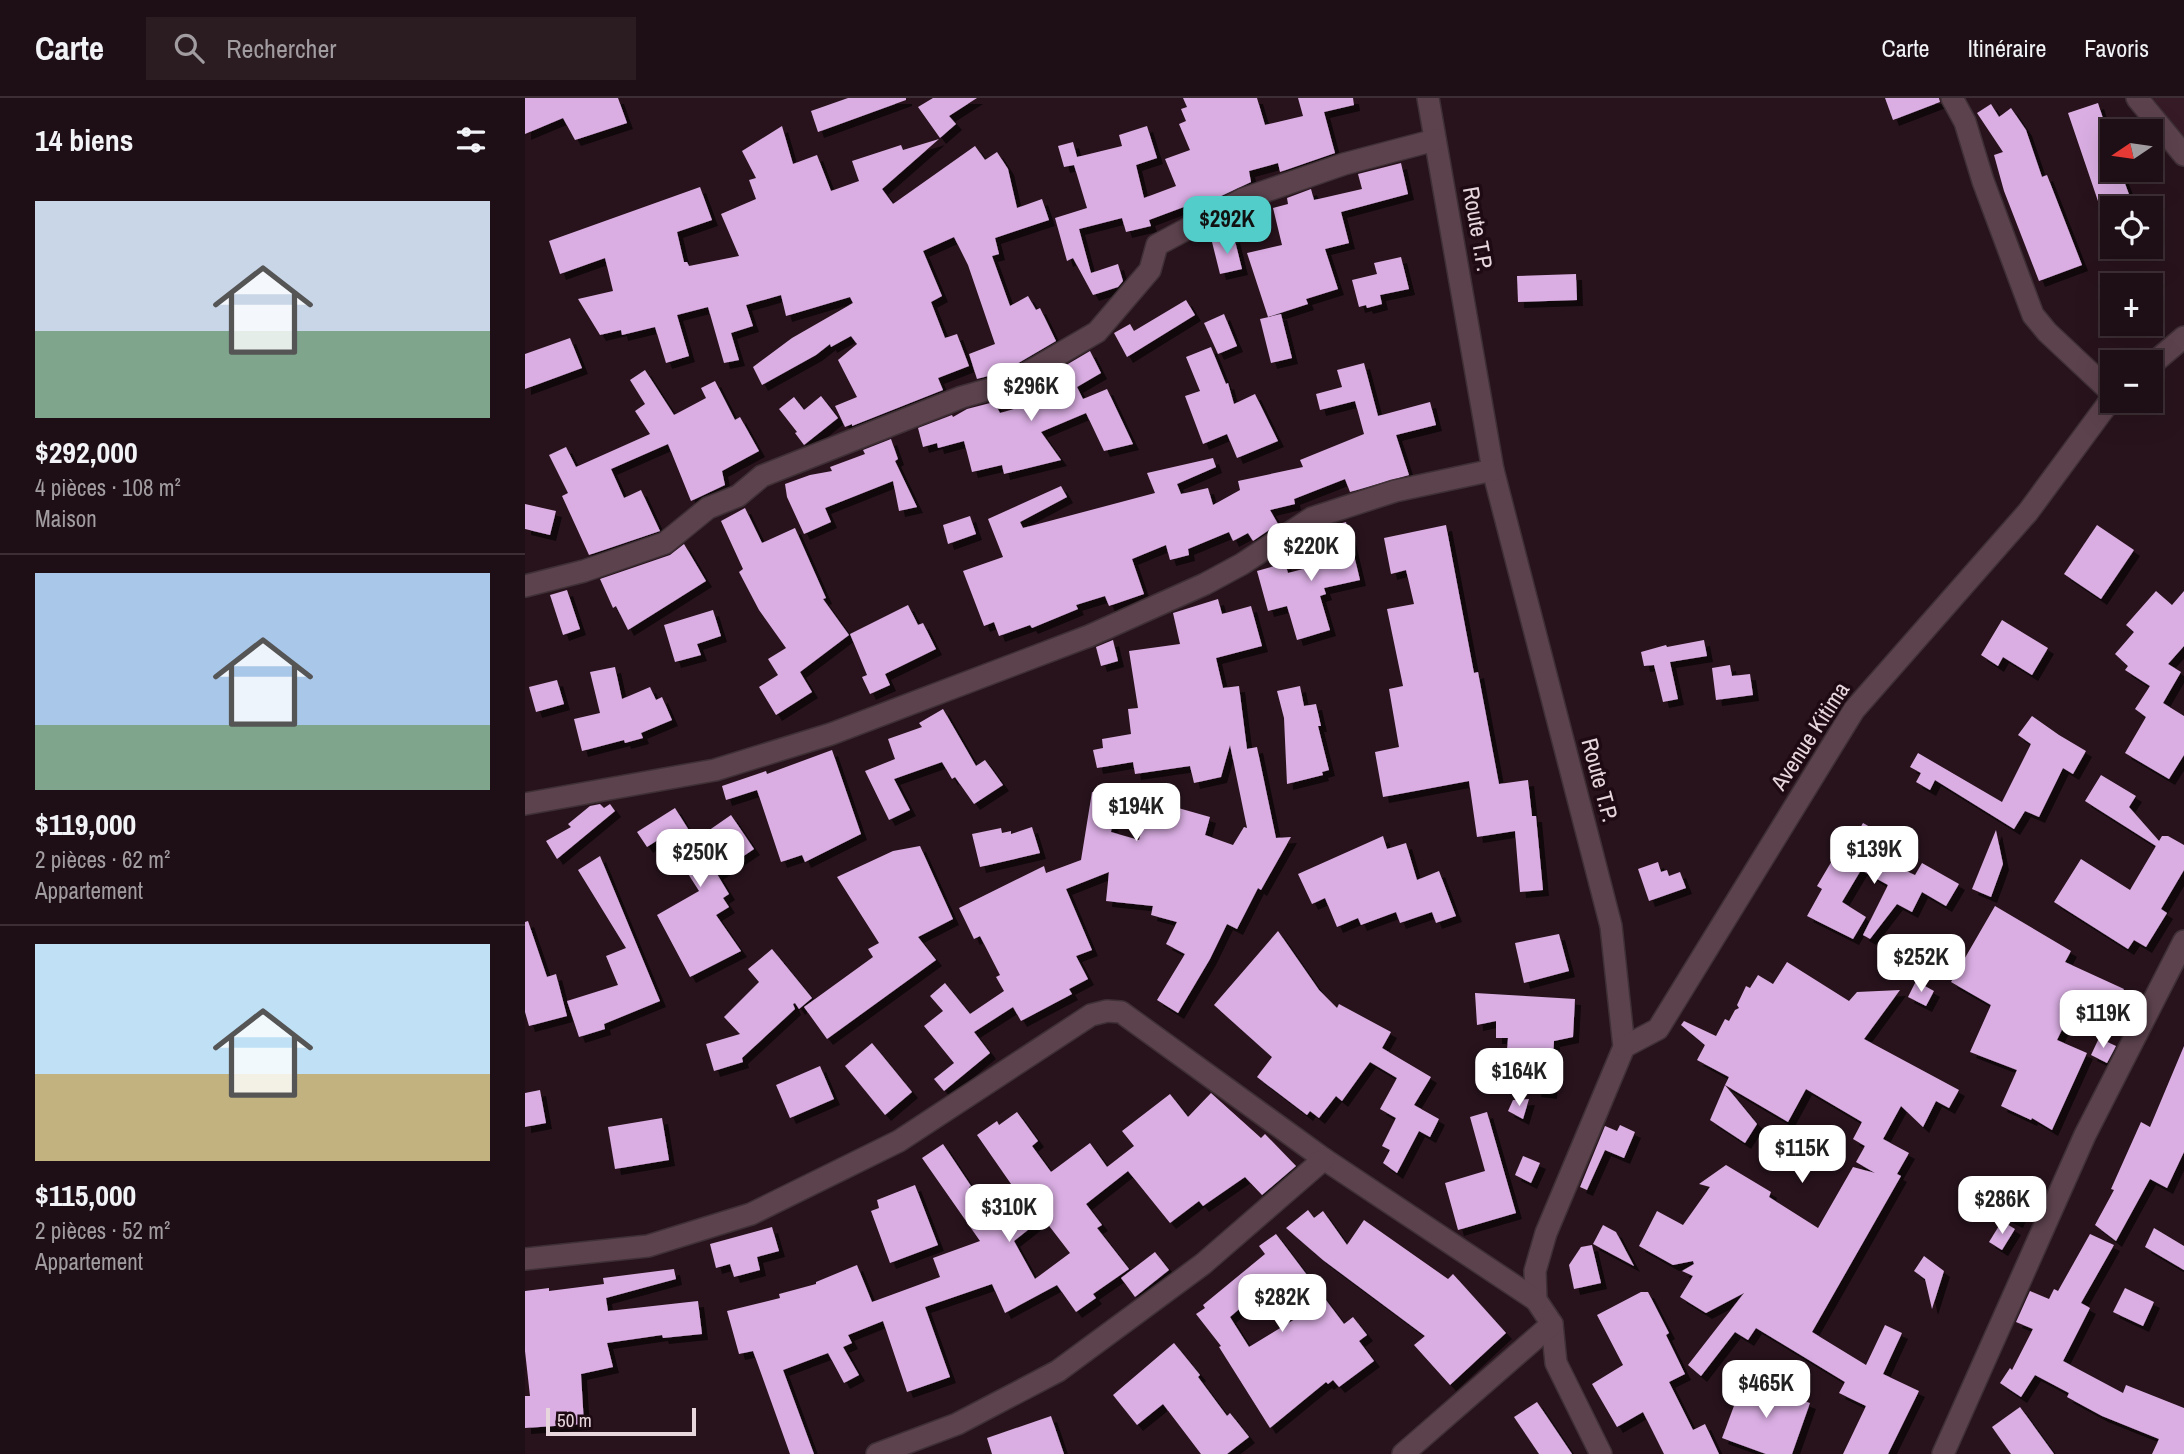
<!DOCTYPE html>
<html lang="fr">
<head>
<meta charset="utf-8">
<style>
  body { margin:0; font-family:"Archivo Narrow",sans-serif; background:#2b1c22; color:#f1f3f6; height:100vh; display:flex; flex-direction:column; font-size:26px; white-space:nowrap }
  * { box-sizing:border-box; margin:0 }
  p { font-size:23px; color:#a19ca0 }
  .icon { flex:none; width:38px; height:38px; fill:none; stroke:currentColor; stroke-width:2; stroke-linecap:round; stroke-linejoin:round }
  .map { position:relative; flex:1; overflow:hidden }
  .panel { display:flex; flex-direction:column; background:#1e0e15; width:525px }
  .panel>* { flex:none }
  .needle { width:46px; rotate:257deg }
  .fabs { position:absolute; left:1575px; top:21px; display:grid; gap:14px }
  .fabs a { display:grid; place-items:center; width:63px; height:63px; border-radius:0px; background:#1e0e15; box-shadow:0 7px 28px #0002,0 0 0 2px #3c2e34; font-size:35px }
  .scale { position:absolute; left:21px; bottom:18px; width:150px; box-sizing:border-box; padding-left:7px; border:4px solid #e7d7dd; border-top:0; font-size:19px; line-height:24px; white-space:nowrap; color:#e7d7dd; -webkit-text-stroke:5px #1e0a13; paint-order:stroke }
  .price { position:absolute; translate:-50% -60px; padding:0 16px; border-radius:14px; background:#fff; color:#222; font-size:23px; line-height:46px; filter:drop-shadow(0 2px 4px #0008) }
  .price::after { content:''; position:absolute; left:50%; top:42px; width:21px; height:16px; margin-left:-10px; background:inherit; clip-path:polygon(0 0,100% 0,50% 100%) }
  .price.current { background:#53cdc9; color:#111 }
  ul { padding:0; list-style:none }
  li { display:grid; align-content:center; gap:14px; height:371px; padding:0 35px }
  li+li { border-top:2px solid #3c2e34 }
  li span { display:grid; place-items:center; height:217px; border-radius:0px; color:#555 }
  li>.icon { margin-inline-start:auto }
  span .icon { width:126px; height:126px; fill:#fffc; stroke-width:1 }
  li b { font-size:30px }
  h2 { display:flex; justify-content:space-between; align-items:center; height:84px; padding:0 35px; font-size:30px }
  header { display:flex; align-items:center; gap:42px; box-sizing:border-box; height:98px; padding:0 35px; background:#1e0e15; border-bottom:2px solid #3c2e34 }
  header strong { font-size:33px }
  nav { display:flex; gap:38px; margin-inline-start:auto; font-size:24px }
  .search { width:490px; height:63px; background:#2b1c22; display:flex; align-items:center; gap:18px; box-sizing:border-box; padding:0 24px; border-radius:0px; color:#a19ca0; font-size:26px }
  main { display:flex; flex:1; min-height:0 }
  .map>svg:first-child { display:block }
  .built { fill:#361a26 }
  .building { fill:#daaee3; fill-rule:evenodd; filter:url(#shadow) }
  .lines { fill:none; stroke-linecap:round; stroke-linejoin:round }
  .minor-casing { stroke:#3f3036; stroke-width:24 }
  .minor { stroke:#5c424d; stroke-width:21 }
  .labels { text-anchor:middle; stroke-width:7; stroke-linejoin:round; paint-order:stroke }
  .street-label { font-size:23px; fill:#e7d7dd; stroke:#1e0a13 }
</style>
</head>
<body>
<header>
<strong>Carte</strong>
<div class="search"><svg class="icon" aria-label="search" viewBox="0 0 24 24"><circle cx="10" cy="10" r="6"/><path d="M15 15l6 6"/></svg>Rechercher</div>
<nav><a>Carte</a><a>Itinéraire</a><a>Favoris</a></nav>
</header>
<main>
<section class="panel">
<h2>14 biens<svg class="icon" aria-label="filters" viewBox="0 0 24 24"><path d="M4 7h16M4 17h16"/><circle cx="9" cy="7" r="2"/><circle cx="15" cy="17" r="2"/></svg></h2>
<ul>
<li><span style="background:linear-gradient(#c9d6e8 60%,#7fa58c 0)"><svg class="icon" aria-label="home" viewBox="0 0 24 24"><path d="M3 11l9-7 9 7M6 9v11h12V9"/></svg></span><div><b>$292,000</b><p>4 pièces · 108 m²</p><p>Maison</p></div></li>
<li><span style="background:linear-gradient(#a9c7e8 70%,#7fa58c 0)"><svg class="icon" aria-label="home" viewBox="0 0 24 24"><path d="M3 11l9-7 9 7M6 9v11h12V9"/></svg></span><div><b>$119,000</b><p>2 pièces · 62 m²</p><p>Appartement</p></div></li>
<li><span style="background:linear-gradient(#bfe0f5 60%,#c2b280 0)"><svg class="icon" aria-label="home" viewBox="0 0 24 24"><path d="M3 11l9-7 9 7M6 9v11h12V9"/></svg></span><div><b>$115,000</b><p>2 pièces · 52 m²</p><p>Appartement</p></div></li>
</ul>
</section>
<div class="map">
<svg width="1659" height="1356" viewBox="0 0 1659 1356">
  <defs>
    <filter id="shadow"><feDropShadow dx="6" dy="6" stdDeviation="0" flood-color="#0009"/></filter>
  </defs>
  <rect width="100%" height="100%" fill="#28131c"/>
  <polygon class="built" points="1628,0 1659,0 1659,42"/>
  <g class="building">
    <polygon points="0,0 93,0 102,25 50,42 38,20 0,36"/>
    <polygon points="323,0 381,0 381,2 293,34 286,13"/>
    <polygon points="408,0 452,0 424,18 431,26 415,40 393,9"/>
    <polygon points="658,0 732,0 740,27 778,18 773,0 828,0 829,7 799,14 810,55 755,74 753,65 724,73 726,84 694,99 683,102 683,100 624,122 626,128 601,134 597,120 554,131 566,175 593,166 598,183 593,189 568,197 548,160 542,163 530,120 562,110 549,67 539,69 533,48 548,44 552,59 597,48 594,37 622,28 632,60 611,67 619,100 651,88 640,61 665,52 654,26 661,23 656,11 662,9"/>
    <polygon points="1360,0 1414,0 1415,4 1368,22"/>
    <polygon points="1573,5 1587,48 1587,72 1595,72 1605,99 1575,109 1543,15"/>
    <polygon points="1466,6 1474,19 1486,10 1501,32 1517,79 1522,77 1557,167 1514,183 1479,93 1469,57 1478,54 1452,15"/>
    <polygon points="257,28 268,66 292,57 306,93 334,83 327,63 376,47 378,52 414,41 357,91 368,106 450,48 460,62 472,54 483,71 492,110 517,101 524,122 470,140 474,156 467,158 485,208 503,198 511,212 515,210 531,243 478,274 452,281 444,256 470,246 443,167 429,139 398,153 417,198 406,204 420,240 432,236 444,268 413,280 418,292 327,328 327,326 320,329 310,308 332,299 313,262 332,246 326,238 306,249 305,246 291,257 237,287 228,269 267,240 328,205 325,199 261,218 256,197 221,207 228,228 206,235 214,262 199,265 183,209 152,217 164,258 141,265 130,229 97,237 96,232 75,237 53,201 88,193 80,160 35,176 24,143 175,89 187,122 152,134 159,164 162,164 164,168 214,158 196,116 231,101 224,82 231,80 217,53"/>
    <polygon points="876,65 883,96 816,114 824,145 800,151 813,191 781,201 783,206 743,219 722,155 757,147 748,110 763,106 762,100 786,91 789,102 837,91 833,76"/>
    <polygon points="709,139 717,171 695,176 687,144"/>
    <polygon points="876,159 884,191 855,197 857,206 842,210 841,207 834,209 827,182 852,176 849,165"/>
    <polygon points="1051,176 1052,202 993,204 992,178"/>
    <polygon points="661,202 670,217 602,259 589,235 605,226 609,233"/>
    <polygon points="699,216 712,248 693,256 679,225"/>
    <polygon points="756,216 767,260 746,265 735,221"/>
    <polygon points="45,240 57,270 0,291 0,256"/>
    <polygon points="686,249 701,286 703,285 709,306 730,296 753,343 712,360 702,336 678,346 660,298 675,293 661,259"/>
    <polygon points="565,253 576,275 552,289 558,301 582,291 608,346 579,353 561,315 516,334 536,362 479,376 477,367 447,374 439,343 413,350 412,345 398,349 393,330 427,317 428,319 442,311 469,304 475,315 516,303 509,286"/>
    <polygon points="839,265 853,318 905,304 911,327 871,337 884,377 825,394 820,381 769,401 770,406 745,412 753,426 728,443 723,435 708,443 704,434 663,451 664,457 645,462 641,447 607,461 619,496 584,508 580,498 551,507 553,511 507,530 505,527 474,538 469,524 459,528 438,473 478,459 463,421 536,388 542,399 495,424 498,430 630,395 622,375 688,360 691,369 652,386 656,396 683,390 688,407 715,392 713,383 778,369 775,362 839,336 830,303 795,312 791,296 817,289 812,272"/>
    <polygon points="120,272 149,317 181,300 176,290 190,283 210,322 215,319 234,353 197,373 200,387 166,403 143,346 86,371 99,400 116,392 135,433 64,457 37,398 43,395 24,357 41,349 51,369 125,336 110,313 120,306 105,282"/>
    <polygon points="296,298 313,320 279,347 270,335 272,334 254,311 269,299 279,312"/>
    <polygon points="366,341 373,361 370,363 392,409 374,413 368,383 300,410 306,424 279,436 262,399 260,386 285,377 307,373 305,369 340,356 338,352"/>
    <polygon points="0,406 31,413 25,437 0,431"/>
    <polygon points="220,410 237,445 270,430 301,500 298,501 324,537 275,574 287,594 251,617 234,589 253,577 243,561 261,550 234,512 214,474 218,471 196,423"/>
    <polygon points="445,418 451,436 423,446 418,427"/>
    <polygon points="821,424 835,482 799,490 801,496 795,498 805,532 772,542 762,508 743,513 732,473 760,465 763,475 804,464 795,431"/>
    <polygon points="921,427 949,575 953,574 974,686 1003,682 1007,718 1011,718 1018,792 995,794 990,733 952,739 944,683 858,699 850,654 874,649 864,591 878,588 862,511 889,506 881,472 866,476 859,440"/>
    <polygon points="1572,427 1609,452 1576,501 1539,476"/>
    <polygon points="159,446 181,483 103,532 91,508 88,510 75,481 145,457"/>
    <polygon points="42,492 55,531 38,537 25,497"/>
    <polygon points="1631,493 1647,507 1659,493 1659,548 1643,566 1656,574 1638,605 1659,618 1659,657 1644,681 1600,655 1621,619 1610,611 1625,588 1600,572 1603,568 1590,556 1609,534 1601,527"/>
    <polygon points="693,501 697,516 726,508 737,548 691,560 698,590 714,588 722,651 732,649 751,740 766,739 736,792 733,790 712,831 702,826 685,861 653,915 632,902 660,856 641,846 652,824 626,817 628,808 581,803 584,774 541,791 567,852 551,858 563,881 544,891 547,896 496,923 488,909 449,934 465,955 419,993 409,981 429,965 399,928 418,913 405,898 420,885 445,916 479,893 471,879 475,877 455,838 449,841 434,810 519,768 521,775 556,762 567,694 592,698 586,734 614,742 625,702 685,719 680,737 708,747 719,729 722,730 705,647 696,679 669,685 665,668 610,676 608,664 572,670 568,652 578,650 577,641 606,636 603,611 613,610 604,553 655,546 648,515"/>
    <polygon points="383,507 393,527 398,525 411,551 360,576 365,587 345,596 337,579 342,577 325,536"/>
    <polygon points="188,512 196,538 172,546 176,557 150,564 139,527"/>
    <polygon points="1477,522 1523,550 1507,577 1478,559 1473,568 1456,557"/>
    <polygon points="588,542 593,563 576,568 571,549"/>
    <polygon points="1179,542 1182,558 1145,564 1153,601 1138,604 1129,567 1119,568 1116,554 1141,547 1142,549"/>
    <polygon points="1205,567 1207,578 1225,576 1228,597 1191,602 1187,570"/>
    <polygon points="90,569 97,601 125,589 131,602 137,599 147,622 116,635 118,640 100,645 99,642 57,653 49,621 75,615 65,574"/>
    <polygon points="32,582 39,606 11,614 4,589"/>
    <polygon points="775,588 779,608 791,606 796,628 793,628 804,672 797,674 798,677 762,686 759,620 752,593"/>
    <polygon points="418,611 451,668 460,662 478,687 449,706 430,679 427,681 417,664 369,681 385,712 364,722 340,673 370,661 363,641 397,629 394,625"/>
    <polygon points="1507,618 1534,637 1561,653 1548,676 1538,670 1514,719 1500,713 1489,731 1410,682 1405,692 1391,684 1396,675 1385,669 1393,655 1477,704 1506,646 1493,637"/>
    <polygon points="307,652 336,736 280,764 277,757 256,764 232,692 201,702 197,688 241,673 242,676"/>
    <polygon points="1576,677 1611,698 1604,709 1634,743 1637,738 1643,738 1659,747 1659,772 1636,811 1642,815 1621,849 1609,842 1603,851 1529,804 1556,761 1605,792 1631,748 1560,703"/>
    <polygon points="75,706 79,710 85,706 90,713 32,761 21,743 46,729 43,726 65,708"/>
    <polygon points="150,710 170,742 206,717 229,751 192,776 204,796 198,800 204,809 191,817 216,853 165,879 132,817 174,793 139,738 122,749 112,734"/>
    <polygon points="1338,725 1368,742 1352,771 1375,770 1390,777 1397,765 1434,786 1421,808 1397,794 1387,814 1372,806 1345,841 1338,837 1363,787 1336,772 1317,804 1341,819 1328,841 1282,818 1297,791 1292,788 1308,761 1315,765"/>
    <polygon points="507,729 515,755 455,769 447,736 476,730 477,735 486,733 486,736"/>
    <polygon points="1471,732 1478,766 1466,799 1447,791"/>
    <polygon points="858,738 862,751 881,745 892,782 914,773 931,818 911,825 907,814 875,825 871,814 836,827 833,820 812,829 800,800 787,806 773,776"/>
    <polygon points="395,748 428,821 393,839 411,862 302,941 279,909 348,859 343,851 354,845 312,779 368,753"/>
    <polygon points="75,758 135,903 79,926 80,931 54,939 42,903 93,887 81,858 101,850 53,772"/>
    <polygon points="1133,764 1136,774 1142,772 1144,778 1155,774 1161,790 1124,803 1113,771"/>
    <polygon points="1470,808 1546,853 1540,864 1599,891 1582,930 1546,913 1532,942 1562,955 1527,1032 1507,1020 1506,1022 1476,1008 1492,972 1445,954 1466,907 1426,884"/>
    <polygon points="3,823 22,879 31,876 42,918 4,928 0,914 0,824"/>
    <polygon points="753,833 794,892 812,910 814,906 866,934 857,950 906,979 889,1007 914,1021 905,1039 894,1033 872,1075 858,1065 865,1052 857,1048 871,1020 855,1011 872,980 845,964 817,1003 811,998 794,1020 785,1013 782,1017 732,979 747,959 689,907"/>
    <polygon points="1034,836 1044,873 999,885 990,845"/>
    <polygon points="247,851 287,900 274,911 270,905 268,906 270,911 217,960 218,964 189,973 181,946 215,936 199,919 234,884 223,871"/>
    <polygon points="1262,864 1324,903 1332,894 1375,892 1339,941 1434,992 1424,1010 1411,1003 1398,1029 1376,1008 1358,1041 1384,1055 1372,1076 1376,1078 1287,1234 1341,1267 1360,1227 1377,1235 1358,1276 1394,1293 1363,1356 1318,1356 1341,1308 1314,1295 1320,1284 1231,1230 1223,1242 1210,1234 1176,1278 1163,1267 1219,1195 1181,1215 1155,1199 1168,1178 1157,1173 1169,1166 1168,1163 1148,1167 1114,1148 1132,1113 1158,1127 1185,1089 1174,1086 1201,1067 1246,1094 1244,1099 1293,1130 1328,1069 1350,1075 1331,1064 1340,1048 1328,1041 1337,1024 1281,991 1263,1024 1200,987 1204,979 1172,962 1180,947 1156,927 1159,923 1191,938 1200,921 1204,923 1210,912 1214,910 1212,907 1221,888 1225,890 1233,877 1248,886"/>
    <polygon points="1391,883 1409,893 1401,908 1383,899"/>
    <polygon points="950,895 1050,901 1048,939 1029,943 1026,995 1010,993 1013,965 981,963 983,940 971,940 971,923 952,927"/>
    <polygon points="1574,940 1591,948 1582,965 1566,957"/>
    <polygon points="347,945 387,994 360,1017 320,968"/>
    <polygon points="1659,948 1659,1054 1642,1090 1625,1081 1591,1143 1570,1127 1589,1092 1586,1091 1616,1024 1625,1029"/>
    <polygon points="295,968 309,1001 265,1020 251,987"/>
    <polygon points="1200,987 1232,1026 1220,1045 1185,1022"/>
    <polygon points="15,992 21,1025 0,1029 0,995"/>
    <path d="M 686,995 L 736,1040 L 740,1036 L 771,1068 L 737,1097 L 720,1079 L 678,1108 L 674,1103 L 645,1125 L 603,1073 L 561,1106 L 577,1127 L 572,1130 L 604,1171 L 568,1196 L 571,1200 L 551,1214 L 532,1187 L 480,1215 L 467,1186 L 400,1209 L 425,1279 L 382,1294 L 358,1223 L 323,1237 L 327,1245 L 318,1249 L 334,1277 L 319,1285 L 303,1255 L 258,1272 L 289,1356 L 265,1356 L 228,1253 L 214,1256 L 202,1213 L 255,1200 L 254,1196 L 291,1186 L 291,1184 L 332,1167 L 347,1204 L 415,1179 L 408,1160 L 455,1143 L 397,1060 L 418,1046 L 446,1088 L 444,1089 L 475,1131 L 502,1109 L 452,1037 L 472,1023 L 474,1027 L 492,1014 L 513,1043 L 507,1048 L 526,1074 L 565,1045 L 582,1069 L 609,1048 L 597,1033 L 645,996 L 663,1019 ZM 518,1120 L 545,1155 L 510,1181 L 489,1143 Z"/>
    <polygon points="1004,1001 998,1021 983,1013 988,1002"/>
    <polygon points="962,1014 991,1115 933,1132 920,1085 960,1073 945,1019"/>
    <polygon points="137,1020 144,1062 90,1071 83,1029"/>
    <polygon points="1095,1027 1110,1034 1099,1060 1080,1052 1062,1092 1055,1089 1080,1028 1092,1033"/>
    <polygon points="998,1058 1015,1065 1006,1085 990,1077"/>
    <polygon points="390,1087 413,1147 365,1165 346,1113 354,1110 352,1102"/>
    <polygon points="1483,1098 1500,1105 1492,1124 1475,1116"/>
    <polygon points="783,1112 789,1120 798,1113 822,1147 839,1122 923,1181 928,1176 981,1235 925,1287 889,1247 900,1238 798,1162 761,1130"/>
    <polygon points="1477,1123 1490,1131 1477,1152 1464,1144"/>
    <polygon points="1078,1127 1091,1134 1109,1168 1068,1146"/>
    <polygon points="247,1129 254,1153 232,1159 235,1172 209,1179 205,1166 191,1170 185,1146"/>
    <polygon points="1629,1130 1659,1148 1659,1172 1620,1149"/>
    <path d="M 751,1136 L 819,1226 L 828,1219 L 842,1237 L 834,1243 L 849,1263 L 814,1289 L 808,1282 L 803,1286 L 801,1284 L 745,1330 L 694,1249 L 696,1248 L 671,1216 L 680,1210 L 678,1207 L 740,1156 L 734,1148 ZM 755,1176 L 783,1213 L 724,1249 L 705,1219 Z"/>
    <polygon points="1565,1136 1589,1147 1556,1205 1565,1210 1538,1263 1598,1295 1601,1287 1659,1310 1659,1356 1627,1356 1634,1341 1577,1318 1542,1299 1544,1295 1510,1277 1496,1299 1475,1285 1485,1270 1487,1272 1508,1231 1491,1224 1505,1193 1524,1201 1529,1191 1533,1193"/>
    <polygon points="1067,1147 1076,1185 1049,1191 1044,1167 1056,1149"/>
    <polygon points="630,1154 644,1172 610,1199 596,1180"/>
    <polygon points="1399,1158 1419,1173 1407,1211 1400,1181 1389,1173"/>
    <polygon points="149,1171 151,1181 81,1200 83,1213 173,1203 177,1236 138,1240 137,1237 82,1245 88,1269 56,1276 59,1326 0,1330 0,1298 5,1298 0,1253 0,1193 24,1190 24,1193 79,1186 78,1180"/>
    <polygon points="1600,1190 1629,1204 1618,1228 1588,1214"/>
    <polygon points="1116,1194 1123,1194 1144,1235 1141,1237 1160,1276 1144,1284 1168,1332 1180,1326 1194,1356 1139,1356 1118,1314 1092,1329 1067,1286 1098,1267 1072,1217"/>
    <polygon points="649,1245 675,1277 673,1279 702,1318 705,1315 724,1339 702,1356 676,1356 638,1306 612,1327 588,1297"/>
    <polygon points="1219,1281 1285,1305 1267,1356 1241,1356 1197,1340"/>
    <polygon points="1012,1304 1047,1356 1014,1356 989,1319"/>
    <polygon points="1495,1309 1529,1356 1486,1356 1467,1329"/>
    <polygon points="526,1318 539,1356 467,1356 462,1340"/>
  </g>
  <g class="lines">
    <g class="minor-casing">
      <g id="minor">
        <polyline points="903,0 968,372 1086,828 1099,949 1021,1135 1010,1173 1011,1202 1027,1226 1031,1265 1076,1356"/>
        <polyline points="1427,0 1440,24 1458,83 1508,217 1522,234 1587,295"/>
        <polyline points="1612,0 1659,57"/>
        <polyline points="1626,267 1659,239"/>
        <polyline points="0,488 59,473 140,445 183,410 213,398 237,378 437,299 483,286 572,234 625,172 632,147 718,101 819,66 910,42"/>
        <polyline points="0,706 190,672 306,636 564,538 680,486 717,466 787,420 870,393 968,372"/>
        <polyline points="1099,949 1133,931 1329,612 1503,414 1587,300"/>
        <polyline points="0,1161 123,1148 226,1116 374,1043 566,917 582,913 596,914 799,1061 1011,1202"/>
        <polyline points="352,1356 432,1326 533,1273 678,1166 799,1061"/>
        <polyline points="878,1356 1027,1226"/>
        <polyline points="1418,1356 1560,1037 1659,843"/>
      </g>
    </g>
    <use href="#minor" class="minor"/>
  </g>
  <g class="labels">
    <g class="street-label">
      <text transform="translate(953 131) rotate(80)" y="8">Route T.P.</text>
      <text transform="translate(1285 638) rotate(-57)" y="8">Avenue Kitima</text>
      <text transform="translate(1075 682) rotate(75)" y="8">Route T.P.</text>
    </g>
  </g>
</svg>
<div class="fabs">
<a><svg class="needle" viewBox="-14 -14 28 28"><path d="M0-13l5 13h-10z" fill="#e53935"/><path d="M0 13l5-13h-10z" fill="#a19ca0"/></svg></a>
<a><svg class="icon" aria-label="locate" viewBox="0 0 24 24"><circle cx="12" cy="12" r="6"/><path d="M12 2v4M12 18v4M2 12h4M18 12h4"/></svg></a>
<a>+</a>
<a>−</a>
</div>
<div class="scale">50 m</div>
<b class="price current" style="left:702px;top:158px">$292K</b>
<b class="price" style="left:506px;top:325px">$296K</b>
<b class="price" style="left:786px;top:485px">$220K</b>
<b class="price" style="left:611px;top:745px">$194K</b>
<b class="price" style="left:1349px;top:788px">$139K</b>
<b class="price" style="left:175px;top:791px">$250K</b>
<b class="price" style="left:1396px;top:896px">$252K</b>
<b class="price" style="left:1578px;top:952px">$119K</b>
<b class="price" style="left:994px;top:1010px">$164K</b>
<b class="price" style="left:1277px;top:1087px">$115K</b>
<b class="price" style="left:1477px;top:1138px">$286K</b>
<b class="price" style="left:484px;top:1146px">$310K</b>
<b class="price" style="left:757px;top:1236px">$282K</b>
<b class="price" style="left:1241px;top:1322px">$465K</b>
</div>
</main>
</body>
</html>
